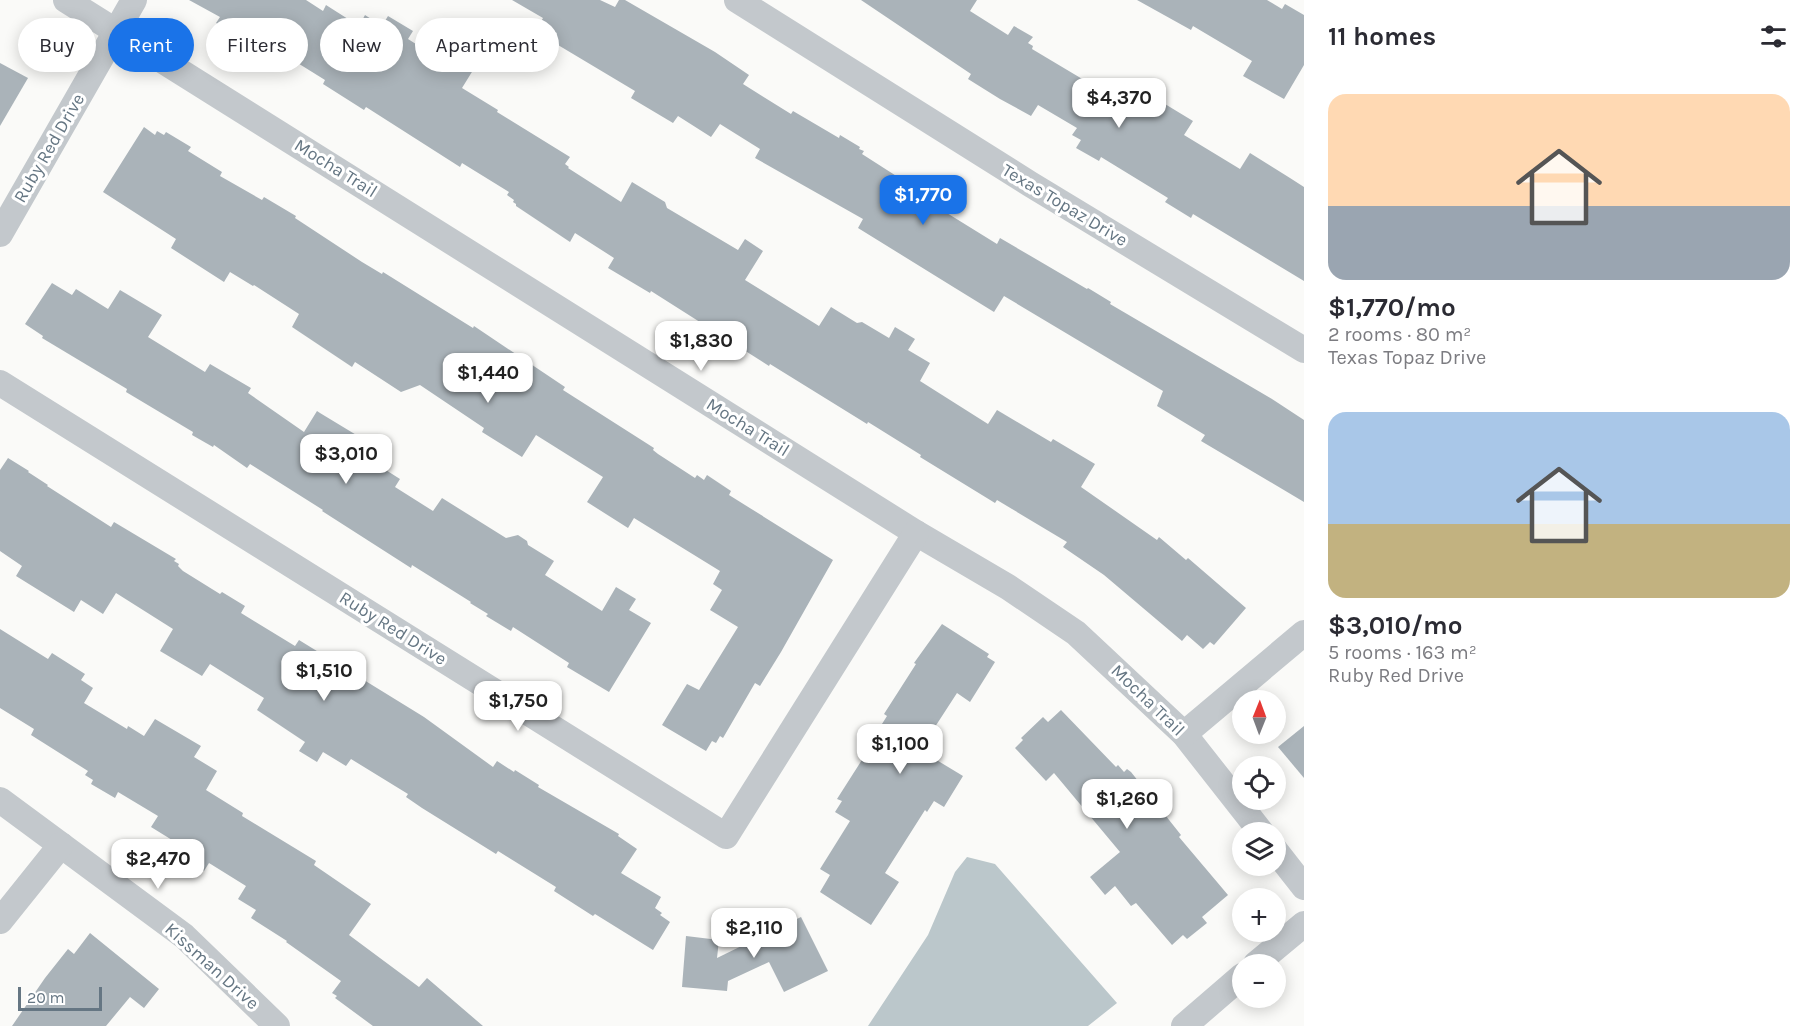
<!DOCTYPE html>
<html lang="en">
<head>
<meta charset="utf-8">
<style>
  body { margin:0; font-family:Karla,sans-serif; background:#f7f7f7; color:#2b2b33; height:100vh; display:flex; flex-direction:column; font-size:22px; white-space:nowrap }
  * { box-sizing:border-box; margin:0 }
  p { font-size:20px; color:#7c7c81 }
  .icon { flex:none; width:33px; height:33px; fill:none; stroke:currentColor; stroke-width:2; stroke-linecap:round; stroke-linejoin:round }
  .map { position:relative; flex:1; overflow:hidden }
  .panel { display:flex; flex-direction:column; background:#fff; width:510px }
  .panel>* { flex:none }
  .hud { position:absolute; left:18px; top:18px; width:570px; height:54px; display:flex; gap:12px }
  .needle { width:39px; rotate:1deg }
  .controls { position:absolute; left:1232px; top:690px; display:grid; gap:12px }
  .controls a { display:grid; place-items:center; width:54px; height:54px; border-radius:50%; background:#fff; box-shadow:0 3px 15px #0003; font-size:30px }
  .scale { position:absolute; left:18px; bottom:15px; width:84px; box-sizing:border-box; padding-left:6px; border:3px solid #657683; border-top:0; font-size:16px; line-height:21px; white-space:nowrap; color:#657683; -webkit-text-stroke:4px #fff; paint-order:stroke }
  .price { position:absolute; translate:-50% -51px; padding:0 14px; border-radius:12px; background:#fff; color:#222; font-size:20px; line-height:39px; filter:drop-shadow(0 2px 3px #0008) }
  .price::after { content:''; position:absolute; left:50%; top:36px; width:18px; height:14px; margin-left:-9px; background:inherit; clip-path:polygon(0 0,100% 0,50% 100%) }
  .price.current { background:#1a73e8; color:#fff }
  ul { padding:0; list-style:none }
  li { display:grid; align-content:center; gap:12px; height:318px; padding:0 24px }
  li span { display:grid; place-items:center; height:186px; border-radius:18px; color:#555 }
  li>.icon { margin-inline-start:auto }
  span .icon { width:108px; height:108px; fill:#fffc; stroke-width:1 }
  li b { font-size:26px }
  h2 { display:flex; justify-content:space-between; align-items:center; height:72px; padding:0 24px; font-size:26px }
  .chip { padding:0 21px; border-radius:27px; background:#fff; box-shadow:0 3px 15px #0003; font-size:21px; line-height:54px }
  .chip.current { background:#1a73e8; color:#fff }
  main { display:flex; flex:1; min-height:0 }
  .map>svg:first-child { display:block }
  .water { fill:#bbc7cb }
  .building { fill:#aab3b9 }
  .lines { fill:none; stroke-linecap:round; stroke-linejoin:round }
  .street { stroke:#c3c8cc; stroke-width:26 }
  .labels { text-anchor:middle; stroke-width:6; stroke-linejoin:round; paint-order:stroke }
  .street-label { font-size:18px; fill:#657683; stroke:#fff }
</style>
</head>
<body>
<main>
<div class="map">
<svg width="1304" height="1026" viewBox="0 0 1304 1026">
  <rect width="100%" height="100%" fill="#fafaf8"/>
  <polygon class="water" points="967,857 995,864 1117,1003 1088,1026 868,1026 928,935 955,872"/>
  <g class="building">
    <polygon points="189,0 306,0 323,11 326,5 359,26 365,15 382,26 388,16 413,31 408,39 449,65 456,54 475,67 462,88 498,110 497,112 570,157 565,164 569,167 568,168 621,202 632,182 665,202 667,208 738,250 745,239 763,251 745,280 819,326 831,307 857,323 862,322 889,338 895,327 915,339 908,350 930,363 920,381 988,424 997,410 1051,442 1053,439 1095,464 1081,487 1157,540 1159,537 1186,560 1188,558 1246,608 1214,645 1210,642 1203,649 1187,635 1182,641 1104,575 1063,547 1067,542 997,500 995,503 920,457 921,455 868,422 867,424 770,364 769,366 651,291 650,293 608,268 614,258 575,233 570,242 516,206 516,204 513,202 514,200 507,195 509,192 462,163 460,167 366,107 364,110 323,84 325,80 288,57 285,62 243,35 242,37 216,23 220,17"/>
    <polygon points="512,0 600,0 615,7 619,0 625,0 715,52 749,75 743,84 791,114 793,111 839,138 840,135 860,147 859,149 864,151 862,154 901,179 902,178 924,191 921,197 997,244 1000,238 1087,289 1088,288 1111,302 1110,304 1272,399 1304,420 1304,502 1201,441 1205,435 1157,406 1163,391 1004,296 994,312 955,288 858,228 863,219 755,158 760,149 720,124 711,137 678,116 673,123 631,98 635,91 553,42 557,33 539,25 543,18"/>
    <polygon points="861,0 977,0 970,11 1008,35 1014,26 1033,37 1028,43 1033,46 1032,49 1094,86 1097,81 1118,93 1127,81 1193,121 1184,135 1240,169 1250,153 1290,178 1304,187 1304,281 1193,214 1191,218 1165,202 1168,198 1101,157 1099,161 1076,148 1081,140 1072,135 1077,128 1038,105 1031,116 1000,99 968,79 971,74"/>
    <polygon points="1137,0 1267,0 1282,9 1285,4 1304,15 1304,65 1284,99 1243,76 1252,61 1193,26 1191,30"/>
    <polygon points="0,63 28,78 0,126"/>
    <polygon points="144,127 155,135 157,131 164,135 166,132 191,147 188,151 222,172 220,176 262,200 264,197 296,216 295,218 362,262 382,274 383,272 473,328 474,326 565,387 563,390 654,448 653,450 658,454 695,478 697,475 704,480 707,475 731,491 729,495 833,560 781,652 760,686 755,683 723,738 720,736 716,743 712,741 706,751 662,725 687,684 699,690 738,627 710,610 722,590 713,584 720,571 634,518 628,528 587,502 603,477 536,435 522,457 482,432 484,428 420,385 401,392 355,362 352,367 292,327 299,314 254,285 253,286 230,272 224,282 171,248 176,239 103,192"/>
    <polygon points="52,283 72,295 76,289 108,309 120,290 162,315 148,337 205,372 210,364 251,388 248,393 304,432 317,411 320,413 358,436 351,448 400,479 395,487 433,511 442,498 506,538 518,535 527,541 528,545 554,561 545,575 602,611 616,587 636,599 629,610 651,623 609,692 567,667 569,663 513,627 511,631 486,616 488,614 470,603 471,602 412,565 411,568 322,511 323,510 250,464 247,468 214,445 213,447 192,435 193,432 126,392 127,389 42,338 43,336 25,324"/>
    <polygon points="8,458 29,471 28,472 48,485 47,486 111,527 114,522 176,559 174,561 179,564 178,566 183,571 220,594 222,592 245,606 241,613 295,646 299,640 424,717 493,767 497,761 514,772 515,770 539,785 538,787 619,834 618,836 637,849 621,873 661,897 655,908 662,913 660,915 670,922 653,950 595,914 593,916 554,891 556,887 498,851 496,854 422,808 406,797 408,794 351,759 346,766 323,752 317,762 299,751 305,742 257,710 264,698 210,664 202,676 160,651 173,629 116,593 103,614 81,600 74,612 16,576 22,566 0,551 0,470"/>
    <polygon points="942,624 989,654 987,657 995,662 970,702 957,693 920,750 963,776 944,807 934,801 927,812 925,810 885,873 899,882 871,925 820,892 830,875 820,869 850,821 835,812 842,801 837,799 867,752 865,751 887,716 884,714 916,664 914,663"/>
    <polygon points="0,629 48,659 52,653 85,674 81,680 93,688 84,703 127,729 128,726 144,736 155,719 201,746 194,757 217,771 206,790 243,813 242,816 316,861 314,865 371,904 349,935 419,987 427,978 483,1026 373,1026 335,998 337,996 332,993 341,981 286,942 287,941 251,918 256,910 238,899 246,886 209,863 204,871 180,856 185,848 151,827 158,816 118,792 115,798 91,784 93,780 85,775 88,771 31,735 34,729 0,708"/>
    <polygon points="1061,710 1116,767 1118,765 1124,772 1127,769 1131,772 1181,835 1179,837 1228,895 1202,917 1207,923 1187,939 1183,935 1172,945 1136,903 1131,906 1115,886 1105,895 1090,877 1120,852 1054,773 1046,781 1015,748 1023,740 1021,738 1043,717 1048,722"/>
    <polygon points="1304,726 1304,778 1278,747"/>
    <polygon points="801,917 828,971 786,991 784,992 769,962 728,981 727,991 682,987 686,936 719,940 717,958"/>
    <polygon points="90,933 159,989 144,1008 130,997 106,1026 12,1026 45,978 68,949 74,954"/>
  </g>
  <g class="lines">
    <g class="street">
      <polyline points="66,0 916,533 1008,587 1076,633 1184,734 1261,832"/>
      <polyline points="737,0 1030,184 1304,350"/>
      <polyline points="0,234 134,0"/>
      <polyline points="0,383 726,836 916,533"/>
      <polyline points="1184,734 1304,633"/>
      <polyline points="0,800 184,936 277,1026"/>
      <polyline points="1275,850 1304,887"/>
      <polyline points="0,921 61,845"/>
      <polyline points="1256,964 1304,924"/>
      <polyline points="1184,1026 1242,976"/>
    </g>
  </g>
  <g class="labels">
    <g class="street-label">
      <text transform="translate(49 148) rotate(-60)" y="6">Ruby Red Drive</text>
      <text transform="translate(336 168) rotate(32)" y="6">Mocha Trail</text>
      <text transform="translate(1065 205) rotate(31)" y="6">Texas Topaz Drive</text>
      <text transform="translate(748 427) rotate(32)" y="6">Mocha Trail</text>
      <text transform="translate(393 628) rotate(32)" y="6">Ruby Red Drive</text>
      <text transform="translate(1148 700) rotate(44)" y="6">Mocha Trail</text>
      <text transform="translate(212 966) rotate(42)" y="6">Kissman Drive</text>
    </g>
  </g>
</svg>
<div class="controls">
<a><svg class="needle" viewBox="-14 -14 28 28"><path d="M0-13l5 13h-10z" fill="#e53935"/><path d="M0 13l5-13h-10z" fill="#7c7c81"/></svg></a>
<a><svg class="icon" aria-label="locate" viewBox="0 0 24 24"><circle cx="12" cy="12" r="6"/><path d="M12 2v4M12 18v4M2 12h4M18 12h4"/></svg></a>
<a><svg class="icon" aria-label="layers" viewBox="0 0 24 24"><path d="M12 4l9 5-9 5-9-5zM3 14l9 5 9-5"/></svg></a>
<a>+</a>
<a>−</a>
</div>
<div class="scale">20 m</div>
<b class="price" style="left:1119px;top:129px">$4,370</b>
<b class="price current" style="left:923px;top:226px">$1,770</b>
<b class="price" style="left:701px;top:372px">$1,830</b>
<b class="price" style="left:488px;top:404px">$1,440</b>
<b class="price" style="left:346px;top:485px">$3,010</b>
<b class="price" style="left:324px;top:702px">$1,510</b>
<b class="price" style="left:518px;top:732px">$1,750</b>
<b class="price" style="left:900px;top:775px">$1,100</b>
<b class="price" style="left:1127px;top:830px">$1,260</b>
<b class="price" style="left:158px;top:890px">$2,470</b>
<b class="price" style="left:754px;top:959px">$2,110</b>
<div class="hud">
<a class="chip">Buy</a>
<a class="chip current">Rent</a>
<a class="chip">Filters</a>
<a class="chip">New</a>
<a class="chip">Apartment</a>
</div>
</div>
<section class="panel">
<h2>11 homes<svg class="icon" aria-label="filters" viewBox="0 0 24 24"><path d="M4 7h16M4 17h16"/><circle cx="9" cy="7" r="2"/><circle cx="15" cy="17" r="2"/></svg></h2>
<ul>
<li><span style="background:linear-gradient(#ffd9b3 60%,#9aa5b1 0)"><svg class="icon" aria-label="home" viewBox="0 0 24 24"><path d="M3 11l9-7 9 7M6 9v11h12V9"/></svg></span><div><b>$1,770/mo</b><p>2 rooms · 80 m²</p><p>Texas Topaz Drive</p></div></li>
<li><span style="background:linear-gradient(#a9c7e8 60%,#c2b280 0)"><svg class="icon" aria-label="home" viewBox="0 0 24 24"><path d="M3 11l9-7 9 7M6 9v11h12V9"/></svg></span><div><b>$3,010/mo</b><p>5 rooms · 163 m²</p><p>Ruby Red Drive</p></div></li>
</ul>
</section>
</main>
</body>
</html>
